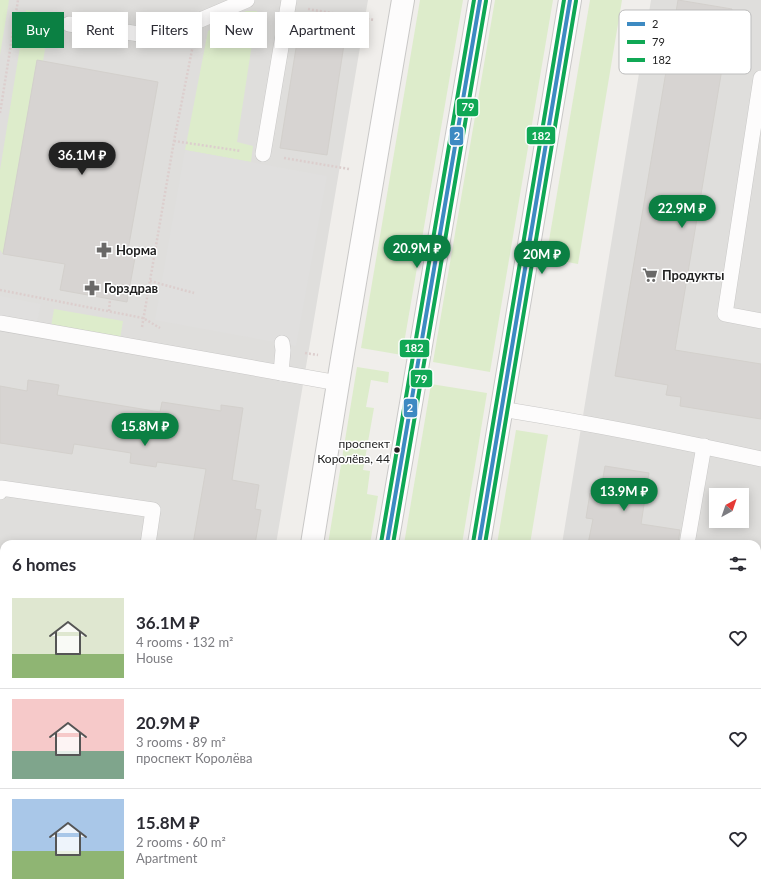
<!DOCTYPE html>
<html lang="en">
<head>
<meta charset="utf-8">
<style>
  body { margin:0; font-family:Lato,sans-serif; background:#f7f7f7; color:#2b2b33; height:100vh; display:flex; flex-direction:column; font-size:15px; white-space:nowrap }
  * { box-sizing:border-box; margin:0 }
  p { font-size:13px; color:#7c7c81 }
  .icon { flex:none; width:22px; height:22px; fill:none; stroke:currentColor; stroke-width:2; stroke-linecap:round; stroke-linejoin:round }
  .map { position:relative; flex:1; overflow:hidden }
  .drawer { position:absolute; left:0px; top:540px; width:761px; height:356px; display:flex; flex-direction:column; background:#fff; border-radius:12px 12px 0 0; box-shadow:0 2px 10px #0003 }
  .drawer>* { flex:none }
  .top-card { position:absolute; left:12px; top:12px; width:400px; height:36px; display:flex; gap:8px }
  .needle { width:26px; rotate:40deg }
  .tools { position:absolute; left:709px; top:488px; display:grid; gap:8px }
  .tools a { display:grid; place-items:center; width:40px; height:40px; border-radius:0px; background:#fff; box-shadow:0 2px 10px #0003; font-size:20px }
  .price { position:absolute; translate:-50% -34px; padding:0 9px; border-radius:14px; background:#0b8043; color:#fff; font-size:13px; line-height:26px; filter:drop-shadow(0 1px 2px #0008) }
  .price::after { content:''; position:absolute; left:50%; top:24px; width:12px; height:9px; margin-left:-6px; background:inherit; clip-path:polygon(0 0,100% 0,50% 100%) }
  .price.selected { background:#222; color:#fff }
  ul { padding:0; list-style:none }
  li { display:flex; align-items:center; gap:12px; height:100px; padding:0 12px }
  li+li { border-top:1px solid #e1e1e2 }
  li span { display:grid; place-items:center; flex:none; width:112px; height:80px; border-radius:0px; color:#555 }
  li>.icon { margin-inline-start:auto }
  span .icon { width:48px; height:48px; fill:#fffc; stroke-width:1 }
  li b { font-size:17px }
  h2 { display:flex; justify-content:space-between; align-items:center; height:48px; padding:0 12px; font-size:17px }
  .pill { padding:0 14px; border-radius:0px; background:#fff; box-shadow:0 2px 10px #0003; font-size:14px; line-height:36px }
  .pill.selected { background:#0b8043; color:#fff }
  .map>svg:first-child { display:block }
  .residential { fill:#dfdedc; fill-rule:evenodd }
  .grass { fill:#ddeccb }
  .pitch { fill:#b7e6d2 }
  .parking { fill:#e0dfde }
  .building { fill:#d7d4d2; stroke:#d3d0cc }
  .lines { fill:none; stroke-linecap:round; stroke-linejoin:round }
  .service-casing { stroke:#c9c8c7; stroke-width:16 }
  .minor-casing { stroke:#c9c8c7; stroke-width:24 }
  .tertiary-casing { stroke:#c9c8c7; stroke-width:24 }
  .path { stroke:#dccecd; stroke-width:2.5; stroke-dasharray:2 2; stroke-linecap:butt }
  .service { stroke:#fdfcfc; stroke-width:15 }
  .minor { stroke:#fdfcfc; stroke-width:22 }
  .tertiary { stroke:#fdfcfc; stroke-width:22 }
  .bus-1-casing { stroke:#fff; stroke-width:7 }
  .bus-2-casing { stroke:#fff; stroke-width:7 }
  .bus-3-casing { stroke:#fff; stroke-width:7 }
  .bus-1 { stroke:#3d8ac2; stroke-width:4 }
  .bus-2 { stroke:#10a855; stroke-width:4 }
  .bus-3 { stroke:#10a855; stroke-width:4 }
  .bus-dot { fill:#222; stroke:#fff; stroke-width:1.5 }
  .labels { text-anchor:middle; stroke-width:3; stroke-linejoin:round; paint-order:stroke }
  .bus-label { font-size:12px; fill:#222; stroke:#fff; text-anchor:end }
  .poi-label { font-size:13px; font-weight:bold; fill:#222; stroke:#fff; text-anchor:start }
  .key { fill:#fff; stroke:#bdbdbd; stroke-width:1 }
  .key-label { font-size:11px; fill:#222 }
  .line-badge { stroke:#fff; stroke-width:1.5 }
  .badge-label { font-size:11px; text-anchor:middle; font-weight:bold; fill:#fff }
</style>
</head>
<body>
<div class="map">
<svg width="761" height="896" viewBox="0 0 761 896">
  <rect width="100%" height="100%" fill="#f0eeeb"/>
  <g class="residential">
    <polygon points="0,0 368,0 276,544 4,544 4,892 216,892 216,896 0,896"/>
    <path d="M 651,0 L 761,0 L 761,896 L 505,896 L 505,892 L 757,892 L 757,544 L 562,544 ZM 716,495 L 742,495 L 742,521 L 716,521 Z"/>
  </g>
  <g class="grass">
    <polygon points="0,0 9,0 0,55"/>
    <polygon points="420,0 463,0 402,355 361,348"/>
    <polygon points="495,0 553,0 490,372 433,362"/>
    <polygon points="590,0 622,0 578,264 546,258"/>
    <polygon points="26,10 51,14 43,61 37,61 3,254 0,250 0,170"/>
    <polygon points="246,11 257,11 237,142 253,146 251,162 185,150 208,31"/>
    <polygon points="54,309 123,321 120,339 51,327"/>
    <polygon points="357,367 389,372 388,383 371,380 366,407 374,408 363,470 370,471 367,494 378,496 370,544 328,544"/>
    <polygon points="431,384 487,393 462,544 404,544"/>
    <polygon points="516,430 548,435 530,544 497,544"/>
    <polygon points="270,892 311,892 311,896 269,896"/>
    <polygon points="345,892 404,892 403,896 344,896"/>
    <polygon points="439,892 472,892 471,896 438,896"/>
  </g>
  <polygon class="pitch" points="761,661 761,767 757,754 757,667"/>
  <g class="parking">
    <polygon points="185,150 327,176 296,346 155,320"/>
    <polygon points="0,296 41,304 37,323 0,316"/>
  </g>
  <g class="building">
    <polygon points="678,0 732,9 675,350 761,364 761,419 680,406 681,397 666,395 668,385 615,376"/>
    <polygon points="301,17 347,25 327,155 280,148"/>
    <polygon points="37,60 158,82 128,250 136,252 127,302 60,290 65,264 3,254"/>
    <polygon points="28,380 59,385 57,395 160,412 162,402 221,411 221,405 243,408 232,480 259,485 255,509 261,510 255,544 193,544 206,469 157,462 156,467 130,463 131,453 74,444 72,454 0,443 0,386 27,391"/>
    <polygon points="605,466 649,473 641,524 680,530 678,544 588,544 593,519 586,518 590,493 600,495"/>
  </g>
  <g class="lines">
    <g class="service-casing">
      <g id="service">
        <polyline points="69,24 154,36 198,21 247,0"/>
        <polyline points="761,78 725,314 761,321"/>
        <polyline points="263,154 289,0"/>
        <polyline points="0,323 338,383"/>
        <polyline points="281,373 283,350 282,343"/>
        <path d="M 501,409 C 588,423 675,440 761,459"/>
        <polyline points="0,492 1,488 153,510 148,544"/>
        <polyline points="687,544 704,446"/>
        <polyline points="0,755 4,756"/>
        <polyline points="90,896 90,892"/>
        <polyline points="628,896 629,892"/>
        <polyline points="757,896 758,888 757,888"/>
      </g>
    </g>
    <g class="minor-casing">
      <g id="minor">
        <polyline points="312,544 342,359 403,0"/>
        <polyline points="254,896 255,892"/>
      </g>
    </g>
    <g class="tertiary-casing">
      <g id="tertiary">
        <polyline points="387,544 480,0"/>
        <polyline points="479,544 570,0"/>
        <polyline points="327,896 328,892"/>
        <polyline points="420,896 421,892"/>
      </g>
    </g>
    <g class="path">
      <polyline points="308,9 374,20"/>
      <polyline points="0,113 18,0"/>
      <polyline points="174,141 241,151"/>
      <polyline points="284,158 349,169"/>
      <polyline points="150,281 194,293"/>
      <polyline points="0,290 143,318 160,328"/>
      <polyline points="109,311 110,299"/>
      <polyline points="142,327 174,141 193,45"/>
      <polyline points="305,353 318,355"/>
      <polyline points="757,579 761,570"/>
      <polyline points="757,829 761,834"/>
    </g>
    <use href="#service" class="service"/>
    <use href="#minor" class="minor"/>
    <use href="#tertiary" class="tertiary"/>
    <g class="bus-1-casing">
      <g id="bus-1">
        <polyline points="387,544 480,0"/>
        <polyline points="479,544 570,0"/>
      </g>
    </g>
    <g class="bus-2-casing">
      <g id="bus-2">
        <polyline points="393,544 486,1"/>
        <polyline points="485,544 576,1"/>
      </g>
    </g>
    <g class="bus-3-casing">
      <g id="bus-3">
        <polyline points="381,543 474,0"/>
        <polyline points="473,543 564,0"/>
      </g>
    </g>
    <use href="#bus-1" class="bus-1"/>
    <use href="#bus-2" class="bus-2"/>
    <use href="#bus-3" class="bus-3"/>
  </g>
  <defs>
    <g id="pharmacy-bare" transform="scale(1.2)"><path d="M-2-6h4v4h4v4h-4v4h-4v-4h-4v-4h4Z" fill="#6a6968" stroke="#fff" stroke-width="2.5" paint-order="stroke"/></g>
    <g id="supermarket-bare" transform="scale(1.2)"><path d="M-6-5.5h2.5l.6 2H6L4.5 2H-2.5L-4.4-4H-6ZM-1.5 3.2a1.3 1.3 0 1 0 .1 0ZM3 3.2a1.3 1.3 0 1 0 .1 0Z" fill="#6a6968" stroke="#fff" stroke-width="2.5" paint-order="stroke"/></g>
  </defs>
  <g fill-rule="evenodd">
    <use href="#pharmacy-bare" x="104" y="250"/>
    <use href="#supermarket-bare" x="650" y="275"/>
    <use href="#pharmacy-bare" x="92" y="288"/>
  </g>
  <circle class="bus-dot" cx="397" cy="450" r="3.5"/>
  <g class="labels">
    <g class="bus-label">
      <text x="390" y="448">проспект<tspan x="390" dy="15">Королёва, 44</tspan></text>
    </g>
    <g class="poi-label">
      <text x="116" y="255">Норма</text>
      <text x="662" y="280">Продукты</text>
      <text x="104" y="293">Горздрав</text>
    </g>
  </g>
  <rect x="619" y="10" width="132" height="64" rx="6" class="key"/>
  <rect x="627" y="22" width="18" height="4" fill="#3d8ac2"/>
  <rect x="627" y="40" width="18" height="4" fill="#10a855"/>
  <rect x="627" y="58" width="18" height="4" fill="#10a855"/>
  <g class="key-label">
    <text x="652" y="28">2</text>
    <text x="652" y="46">79</text>
    <text x="652" y="64">182</text>
  </g>
  <g class="line-badge">
    <rect x="456" y="98" width="23" height="19" rx="4" fill="#10a855"/>
    <rect x="526" y="126" width="30" height="19" rx="4" fill="#10a855"/>
    <rect x="449" y="126" width="15" height="20" rx="4" fill="#3d8ac2"/>
    <rect x="399" y="339" width="31" height="19" rx="4" fill="#10a855"/>
    <rect x="410" y="369" width="23" height="19" rx="4" fill="#10a855"/>
    <rect x="403" y="398" width="15" height="20" rx="4" fill="#3d8ac2"/>
  </g>
  <g class="badge-label">
    <text x="468" y="111">79</text>
    <text x="541" y="140">182</text>
    <text x="457" y="140">2</text>
    <text x="414" y="352">182</text>
    <text x="421" y="383">79</text>
    <text x="410" y="412">2</text>
  </g>
</svg>
<div class="tools">
<a><svg class="needle" viewBox="-14 -14 28 28"><path d="M0-13l5 13h-10z" fill="#e53935"/><path d="M0 13l5-13h-10z" fill="#7c7c81"/></svg></a>
</div>
<b class="price selected" style="left:82px;top:176px">36.1M ₽</b>
<b class="price" style="left:682px;top:229px">22.9M ₽</b>
<b class="price" style="left:417px;top:269px">20.9M ₽</b>
<b class="price" style="left:542px;top:275px">20M ₽</b>
<b class="price" style="left:145px;top:447px">15.8M ₽</b>
<b class="price" style="left:624px;top:512px">13.9M ₽</b>
<div class="top-card">
<a class="pill selected">Buy</a>
<a class="pill">Rent</a>
<a class="pill">Filters</a>
<a class="pill">New</a>
<a class="pill">Apartment</a>
</div>
<section class="drawer">
<h2>6 homes<svg class="icon" aria-label="filters" viewBox="0 0 24 24"><path d="M4 7h16M4 17h16"/><circle cx="9" cy="7" r="2"/><circle cx="15" cy="17" r="2"/></svg></h2>
<ul>
<li><span style="background:linear-gradient(#dfe7d0 70%,#8fb573 0)"><svg class="icon" aria-label="home" viewBox="0 0 24 24"><path d="M3 11l9-7 9 7M6 9v11h12V9"/></svg></span><div><b>36.1M ₽</b><p>4 rooms · 132 m²</p><p>House</p></div><svg class="icon" aria-label="heart" viewBox="0 0 24 24"><path d="M12 20l-8-8c-3-5 5-10 8-4 3-6 11-1 8 4z"/></svg></li>
<li><span style="background:linear-gradient(#f6c9c9 65%,#7fa58c 0)"><svg class="icon" aria-label="home" viewBox="0 0 24 24"><path d="M3 11l9-7 9 7M6 9v11h12V9"/></svg></span><div><b>20.9M ₽</b><p>3 rooms · 89 m²</p><p>проспект Королёва</p></div><svg class="icon" aria-label="heart" viewBox="0 0 24 24"><path d="M12 20l-8-8c-3-5 5-10 8-4 3-6 11-1 8 4z"/></svg></li>
<li><span style="background:linear-gradient(#a9c7e8 65%,#8fb573 0)"><svg class="icon" aria-label="home" viewBox="0 0 24 24"><path d="M3 11l9-7 9 7M6 9v11h12V9"/></svg></span><div><b>15.8M ₽</b><p>2 rooms · 60 m²</p><p>Apartment</p></div><svg class="icon" aria-label="heart" viewBox="0 0 24 24"><path d="M12 20l-8-8c-3-5 5-10 8-4 3-6 11-1 8 4z"/></svg></li>
</ul>
</section>
</div>
</body>
</html>
